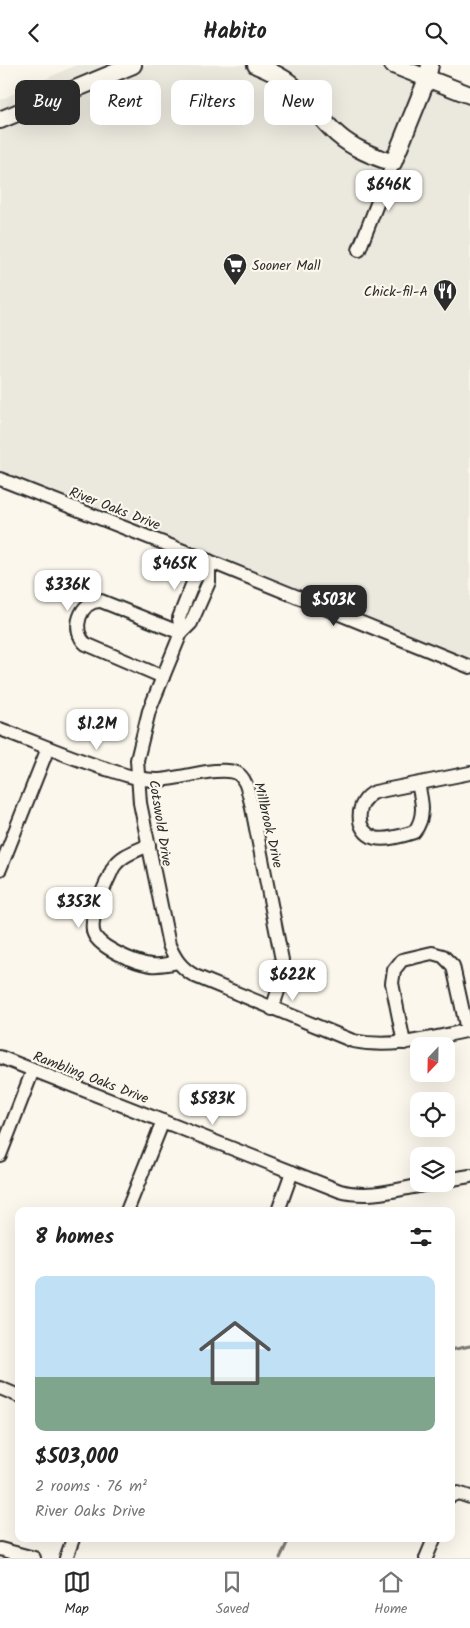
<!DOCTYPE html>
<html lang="en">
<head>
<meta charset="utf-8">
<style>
  body { margin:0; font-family:Kalam,sans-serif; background:#f2f2f2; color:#222; height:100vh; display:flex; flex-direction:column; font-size:19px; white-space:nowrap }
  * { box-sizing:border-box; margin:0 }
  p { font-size:16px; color:#767676 }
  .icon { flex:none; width:28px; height:28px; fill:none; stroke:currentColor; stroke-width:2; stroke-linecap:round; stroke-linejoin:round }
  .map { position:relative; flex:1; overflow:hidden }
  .sheet { position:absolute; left:15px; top:1142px; width:440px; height:335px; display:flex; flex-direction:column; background:#fff; border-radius:10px; box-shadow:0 5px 20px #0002 }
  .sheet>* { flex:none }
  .top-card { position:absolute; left:15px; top:15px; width:440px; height:45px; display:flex; gap:10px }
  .needle { width:32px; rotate:202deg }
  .controls { position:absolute; left:410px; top:972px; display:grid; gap:10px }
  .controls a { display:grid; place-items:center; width:45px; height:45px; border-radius:10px; background:#fff; box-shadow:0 5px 20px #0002; font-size:25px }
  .price { position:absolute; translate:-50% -42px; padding:0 11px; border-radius:10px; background:#fff; color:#222; font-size:16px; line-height:32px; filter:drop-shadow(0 1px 2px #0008) }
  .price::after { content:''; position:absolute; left:50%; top:30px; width:15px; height:11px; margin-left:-8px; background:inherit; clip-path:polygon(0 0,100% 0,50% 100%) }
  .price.selected { background:#2b2b2b; color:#fff }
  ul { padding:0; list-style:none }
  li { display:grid; align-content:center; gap:10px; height:265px; padding:0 20px }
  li+li { border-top:1px solid #e0e0e0 }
  li span { display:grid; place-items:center; height:155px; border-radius:10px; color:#555 }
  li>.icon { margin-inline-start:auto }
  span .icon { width:90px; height:90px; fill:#fffc; stroke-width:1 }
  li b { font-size:21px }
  h2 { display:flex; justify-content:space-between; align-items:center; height:60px; padding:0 20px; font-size:21px }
  .chip { padding:0 18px; border-radius:10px; background:#fff; box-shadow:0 5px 20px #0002; font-size:18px; line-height:45px }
  .chip.selected { background:#2b2b2b; color:#fff }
  header { display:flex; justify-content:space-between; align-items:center; height:65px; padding:0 20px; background:#fff; font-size:22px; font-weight:800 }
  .menu { display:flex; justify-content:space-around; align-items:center; height:70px; border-top:1px solid #e0e0e0; background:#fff; font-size:14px; color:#767676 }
  .menu a { display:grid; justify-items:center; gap:2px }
  .menu .selected { color:#2b2b2b }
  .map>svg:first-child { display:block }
  .built { fill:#ebe8de }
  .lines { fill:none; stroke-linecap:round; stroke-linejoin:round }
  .stream { stroke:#7b7a75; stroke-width:3 }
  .minor-casing { stroke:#2b2b2b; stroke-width:16 }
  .major-casing { stroke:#2b2b2b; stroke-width:20 }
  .minor { stroke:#fbf7ec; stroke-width:12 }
  .major { stroke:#fbf7ec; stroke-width:16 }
  .labels { text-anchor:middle; stroke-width:4.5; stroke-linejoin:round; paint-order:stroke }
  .poi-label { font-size:14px; fill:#2b2b2b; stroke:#fbf7ec; text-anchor:start }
  .street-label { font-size:14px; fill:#2b2b2b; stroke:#fbf7ec }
</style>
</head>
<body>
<header><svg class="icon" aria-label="back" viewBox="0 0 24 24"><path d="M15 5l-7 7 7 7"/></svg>Habito<svg class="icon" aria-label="search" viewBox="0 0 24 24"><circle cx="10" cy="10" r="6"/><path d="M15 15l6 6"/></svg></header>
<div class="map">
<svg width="470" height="1493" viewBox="0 0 470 1493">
  <rect width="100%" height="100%" fill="#fbf7ec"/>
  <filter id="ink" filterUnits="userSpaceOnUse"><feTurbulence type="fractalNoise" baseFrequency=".02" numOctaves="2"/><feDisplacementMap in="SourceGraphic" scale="10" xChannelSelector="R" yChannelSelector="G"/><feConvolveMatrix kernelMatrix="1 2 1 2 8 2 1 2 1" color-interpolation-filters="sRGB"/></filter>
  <g filter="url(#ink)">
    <polygon class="built" points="76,0 375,0 470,31 470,596 0,407 0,35"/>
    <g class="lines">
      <g class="stream">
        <polyline points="451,1285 470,1281"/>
        <polyline points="280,1493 289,1474"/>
      </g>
      <g class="minor-casing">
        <g id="minor">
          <polyline points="359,185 393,98"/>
          <polyline points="0,414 209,496 470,602"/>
          <path d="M 209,496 L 209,517 L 191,558 L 181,568 L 149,646 L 137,695 L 140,738 L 169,880 C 175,894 181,903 195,911 L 353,976 C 393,984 431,973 470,965"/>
          <polyline points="181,568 179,553 194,515 209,496"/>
          <path d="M 163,612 L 86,579 C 70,566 80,535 101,536 L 181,568"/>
          <path d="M 0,664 C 32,676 64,690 97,701 C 117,707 136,715 157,715 C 178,715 220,700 237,708 C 247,714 248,728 251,738 L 282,895 L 281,917 L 272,944"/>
          <path d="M 418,719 C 422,736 426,752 414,767 C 404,770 387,776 375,773 C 354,766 355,736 375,727 L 470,708"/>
          <path d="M 149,780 C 136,786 121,790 113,803 C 106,819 90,849 93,866 C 96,882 136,898 151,900 C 160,901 169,899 178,897"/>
          <polyline points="0,804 48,683"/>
          <polyline points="404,978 392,918 394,905 402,895 432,888 443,891 453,901 467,965"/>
          <path d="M 0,992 L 340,1126 C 369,1134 399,1124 428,1119"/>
          <polyline points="0,1090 33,1005"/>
          <polyline points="446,1115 470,1111"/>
          <polyline points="127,1146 163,1056"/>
          <polyline points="278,1146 292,1107"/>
          <polyline points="0,1323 19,1331"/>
          <polyline points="451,1431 458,1428 470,1432"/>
          <polyline points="0,1484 34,1493"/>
          <polyline points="66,1493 73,1474"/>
          <polyline points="426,1493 434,1474"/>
        </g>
      </g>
      <g class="major-casing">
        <g id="major">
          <path d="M 256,0 C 268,5 280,10 290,18 C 308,33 320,55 338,70 C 354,84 373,91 393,98 L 427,14 L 430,0"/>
          <polyline points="393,0 470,30"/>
          <polyline points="0,55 133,0"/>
        </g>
      </g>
      <use href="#minor" class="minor"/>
      <use href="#major" class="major"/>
    </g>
  </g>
  <defs>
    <g id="supermarket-pin" transform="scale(1.25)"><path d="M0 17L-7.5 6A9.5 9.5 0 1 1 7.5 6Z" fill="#2b2b2b" stroke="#fbf7ec"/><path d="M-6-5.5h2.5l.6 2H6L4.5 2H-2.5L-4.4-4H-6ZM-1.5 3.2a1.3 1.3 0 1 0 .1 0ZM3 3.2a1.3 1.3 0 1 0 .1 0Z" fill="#fff"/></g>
    <g id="restaurant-pin" transform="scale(1.25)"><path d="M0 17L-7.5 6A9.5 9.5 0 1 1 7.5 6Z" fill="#2b2b2b" stroke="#fbf7ec"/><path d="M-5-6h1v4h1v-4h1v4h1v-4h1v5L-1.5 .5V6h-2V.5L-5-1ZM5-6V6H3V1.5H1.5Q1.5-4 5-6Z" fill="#fff"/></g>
  </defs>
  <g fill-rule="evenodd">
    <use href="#supermarket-pin" x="235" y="200"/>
    <use href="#restaurant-pin" x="445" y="226"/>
  </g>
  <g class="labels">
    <g class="poi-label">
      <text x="252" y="205">Sooner Mall</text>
      <text x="428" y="231" text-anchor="end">Chick-fil-A</text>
    </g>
    <g class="street-label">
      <text transform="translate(115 443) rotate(21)" y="5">River Oaks Drive</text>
      <text transform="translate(161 758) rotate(81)" y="5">Cotswold Drive</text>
      <text transform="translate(269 760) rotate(77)" y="5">Millbrook Drive</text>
      <text transform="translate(91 1012) rotate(21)" y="5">Rambling Oaks Drive</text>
    </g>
  </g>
</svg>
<div class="controls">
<a><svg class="needle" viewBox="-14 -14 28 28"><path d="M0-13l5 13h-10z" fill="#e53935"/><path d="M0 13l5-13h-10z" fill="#767676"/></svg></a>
<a><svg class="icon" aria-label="locate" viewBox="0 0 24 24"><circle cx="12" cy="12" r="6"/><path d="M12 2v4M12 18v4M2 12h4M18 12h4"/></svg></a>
<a><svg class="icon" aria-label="layers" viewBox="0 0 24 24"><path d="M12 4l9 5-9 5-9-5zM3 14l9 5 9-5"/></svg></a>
</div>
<b class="price" style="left:389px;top:147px">$646K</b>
<b class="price" style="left:175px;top:526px">$465K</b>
<b class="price" style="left:68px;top:547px">$336K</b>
<b class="price selected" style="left:334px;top:562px">$503K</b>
<b class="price" style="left:97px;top:686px">$1.2M</b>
<b class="price" style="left:79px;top:864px">$353K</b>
<b class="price" style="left:293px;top:937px">$622K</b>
<b class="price" style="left:213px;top:1061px">$583K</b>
<div class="top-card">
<a class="chip selected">Buy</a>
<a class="chip">Rent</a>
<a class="chip">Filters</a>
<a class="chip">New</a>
</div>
<section class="sheet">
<h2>8 homes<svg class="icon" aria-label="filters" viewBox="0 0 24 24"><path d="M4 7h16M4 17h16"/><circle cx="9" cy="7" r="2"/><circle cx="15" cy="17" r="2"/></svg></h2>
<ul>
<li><span style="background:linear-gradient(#bfe0f5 65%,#7fa58c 0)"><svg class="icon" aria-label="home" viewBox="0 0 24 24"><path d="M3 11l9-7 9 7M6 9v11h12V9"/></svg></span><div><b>$503,000</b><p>2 rooms · 76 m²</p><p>River Oaks Drive</p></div></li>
</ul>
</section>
</div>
<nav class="menu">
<a class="selected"><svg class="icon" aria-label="map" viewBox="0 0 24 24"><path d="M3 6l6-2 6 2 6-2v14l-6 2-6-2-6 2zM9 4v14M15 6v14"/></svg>Map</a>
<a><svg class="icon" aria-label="saved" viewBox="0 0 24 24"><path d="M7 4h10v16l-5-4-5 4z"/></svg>Saved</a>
<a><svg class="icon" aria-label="home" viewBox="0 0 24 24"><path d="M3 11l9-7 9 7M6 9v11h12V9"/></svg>Home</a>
</nav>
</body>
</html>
